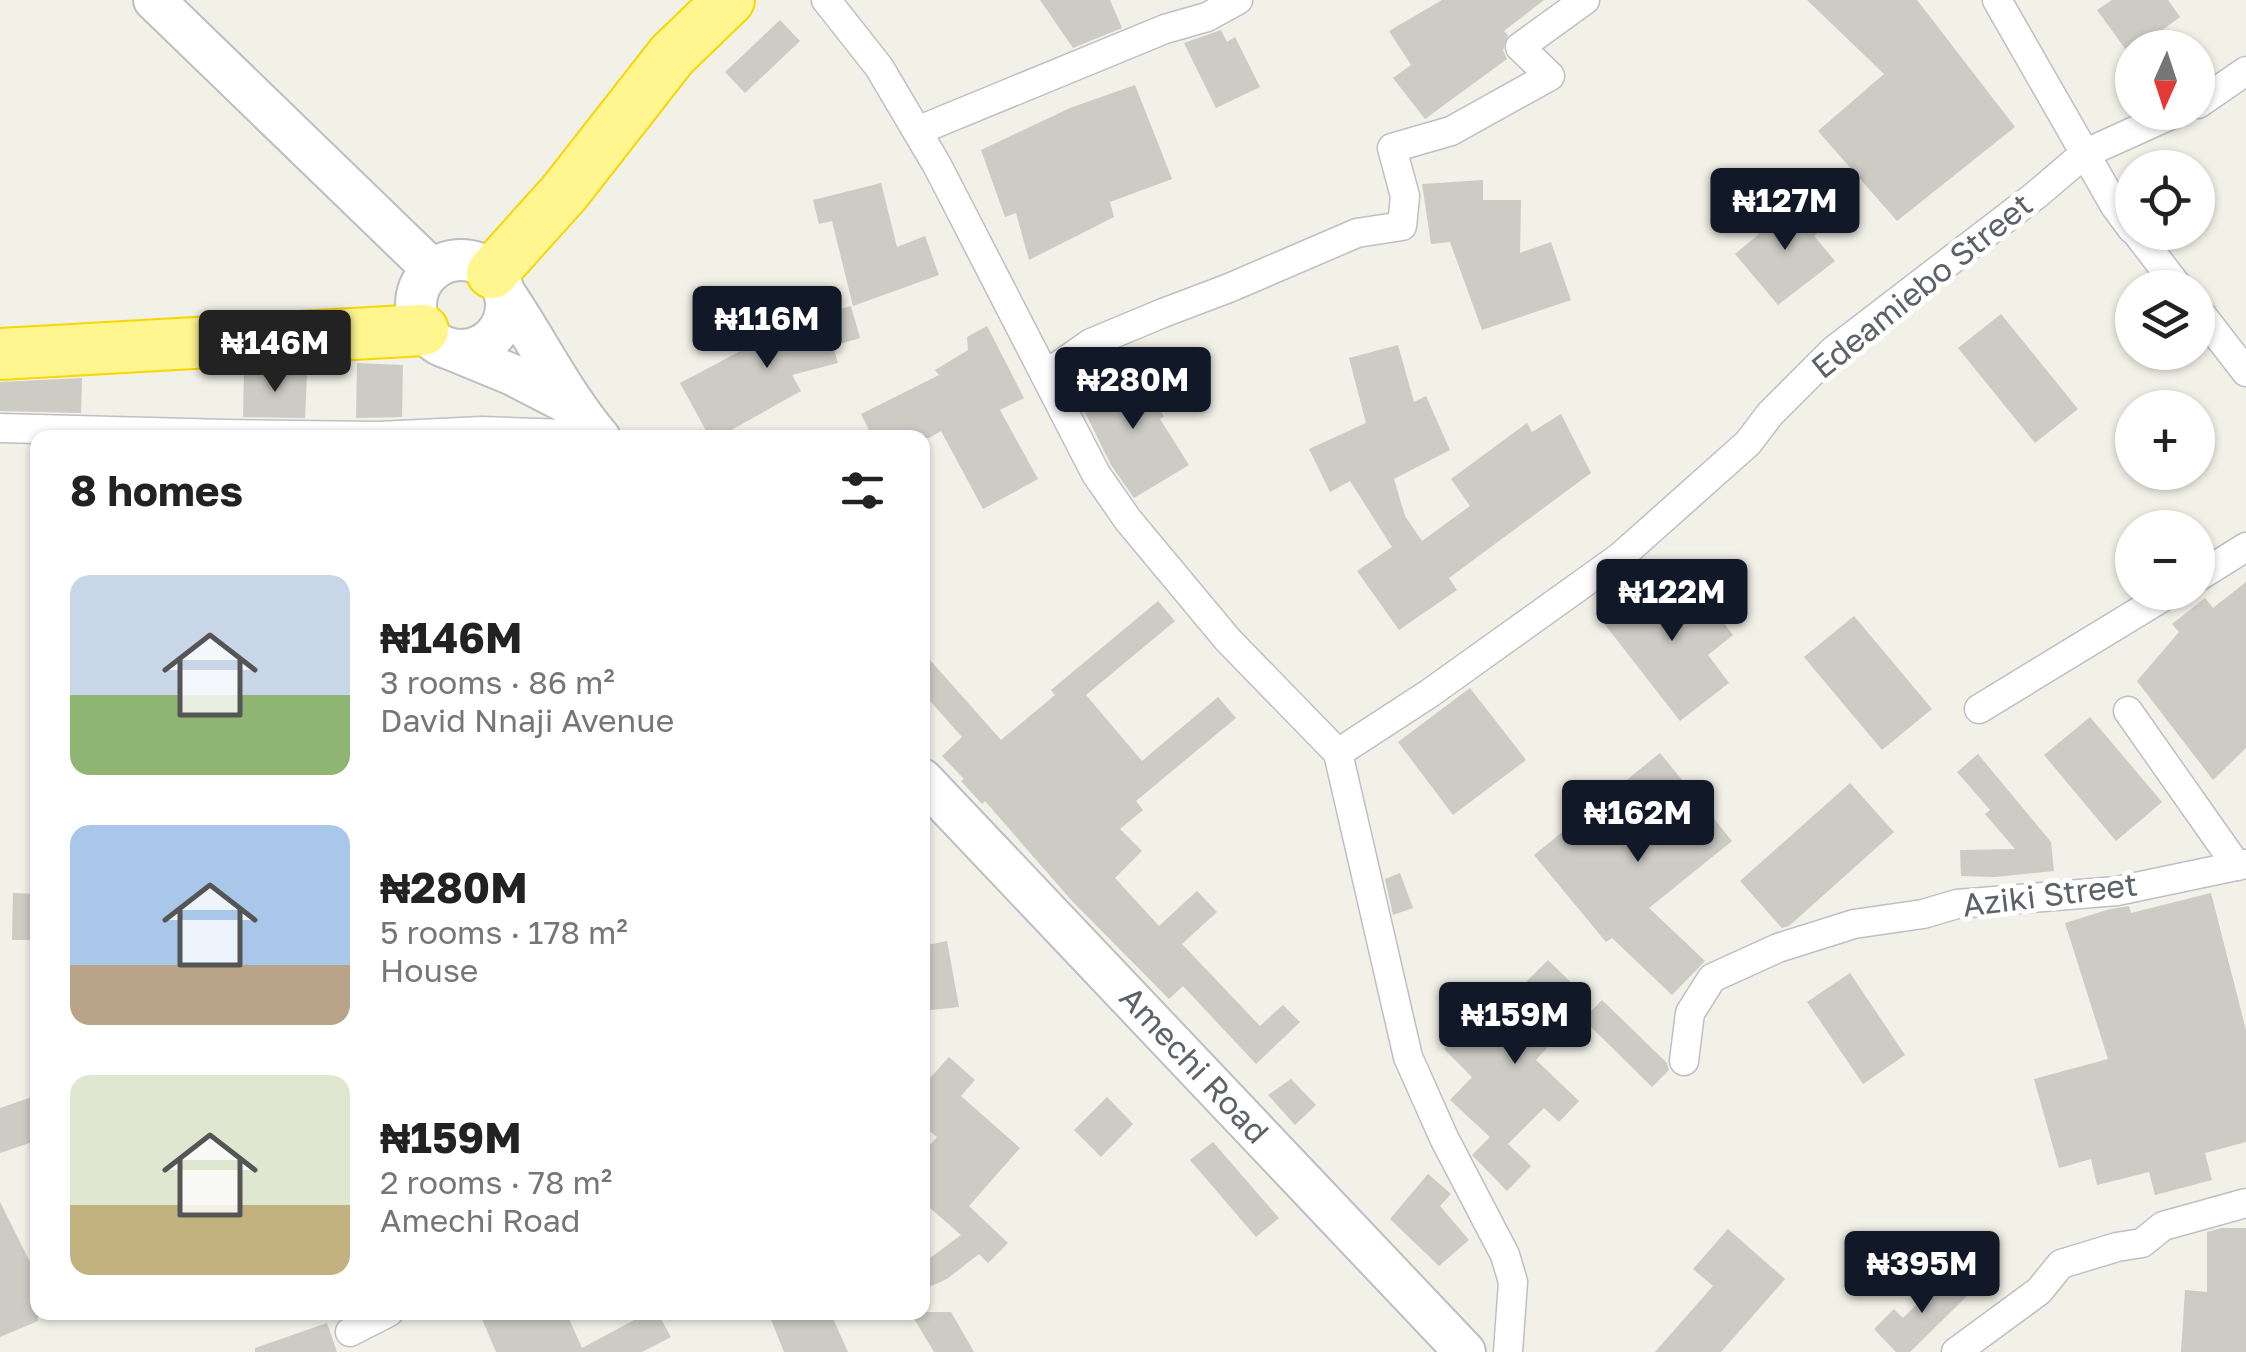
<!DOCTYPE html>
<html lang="en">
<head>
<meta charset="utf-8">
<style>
  body { margin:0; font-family:"Golos Text",sans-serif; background:#f2f2f2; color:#222; height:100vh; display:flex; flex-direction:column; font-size:38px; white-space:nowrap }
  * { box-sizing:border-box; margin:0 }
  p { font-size:32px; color:#767676 }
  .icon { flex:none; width:55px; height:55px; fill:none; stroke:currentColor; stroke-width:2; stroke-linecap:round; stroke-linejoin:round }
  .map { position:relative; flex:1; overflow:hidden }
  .sheet { position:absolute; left:30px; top:430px; width:900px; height:890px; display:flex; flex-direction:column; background:#fff; border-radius:20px; box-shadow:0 2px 8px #0004 }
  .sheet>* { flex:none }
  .needle { width:65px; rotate:183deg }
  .tools { position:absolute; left:2115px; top:30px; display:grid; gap:20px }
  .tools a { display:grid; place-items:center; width:100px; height:100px; border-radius:50%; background:#fff; box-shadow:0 2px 8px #0004; font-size:50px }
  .price { position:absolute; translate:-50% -85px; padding:0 22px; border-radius:10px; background:#111827; color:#fff; font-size:32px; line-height:65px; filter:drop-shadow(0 2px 5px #0008) }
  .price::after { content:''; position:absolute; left:50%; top:60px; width:30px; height:22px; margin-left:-15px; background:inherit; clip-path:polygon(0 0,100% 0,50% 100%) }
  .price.on { background:#222; color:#fff }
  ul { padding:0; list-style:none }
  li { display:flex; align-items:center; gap:30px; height:250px; padding:0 40px }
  li span { display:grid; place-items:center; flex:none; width:280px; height:200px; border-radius:20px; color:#555 }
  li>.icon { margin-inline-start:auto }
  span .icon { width:120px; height:120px; fill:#fffc; stroke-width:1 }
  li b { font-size:42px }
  h2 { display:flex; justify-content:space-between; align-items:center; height:120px; padding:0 40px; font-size:42px }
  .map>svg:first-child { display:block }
  .building { fill:#cccbc4 }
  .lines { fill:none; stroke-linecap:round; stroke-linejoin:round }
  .street-casing { stroke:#bebfc6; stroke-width:31 }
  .secondary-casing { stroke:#bcbec5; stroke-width:44 }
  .highway-casing { stroke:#f8d600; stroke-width:54 }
  .street { stroke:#fff; stroke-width:28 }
  .secondary { stroke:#fff; stroke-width:40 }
  .highway { stroke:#fff690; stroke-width:50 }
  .labels { text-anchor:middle; stroke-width:10; stroke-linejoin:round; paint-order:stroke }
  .street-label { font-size:32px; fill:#5e6168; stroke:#fff }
</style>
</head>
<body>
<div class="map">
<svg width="2246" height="1352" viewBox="0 0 2246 1352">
  <rect width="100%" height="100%" fill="#f1f1e7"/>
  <g class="building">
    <polygon points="1040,0 1110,0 1122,28 1073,48"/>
    <polygon points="1442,0 1544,0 1504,31 1508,35 1503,50 1507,59 1425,119 1393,78 1411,65 1389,31"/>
    <polygon points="1807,0 1917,0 2015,127 1897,221 1818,131 1884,74"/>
    <polygon points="2112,0 2168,0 2180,17 2138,48 2132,48 2129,54 2097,10"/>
    <polygon points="780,20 800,41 745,93 725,72"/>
    <polygon points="1221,30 1227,42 1235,37 1260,87 1216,108 1184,43"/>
    <polygon points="1135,85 1172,179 1110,202 1114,217 1029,260 1016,213 1005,217 981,150 1070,108"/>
    <polygon points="1483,180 1483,200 1521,200 1520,253 1551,242 1571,300 1482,330 1450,242 1431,244 1422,184"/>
    <polygon points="881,183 897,247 925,236 939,275 853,306 832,221 819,224 813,200"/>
    <polygon points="1797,203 1821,230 1814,236 1835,261 1778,305 1735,254 1759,234 1753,227 1777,208 1782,214"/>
    <polygon points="851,306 860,338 833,346 838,363 792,375 801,391 717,438 710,438 680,383 795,322"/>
    <polygon points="2001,314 2078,409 2035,443 1958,348"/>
    <polygon points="987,326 1024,398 1000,410 1038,479 983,509 941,431 929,438 873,438 861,414 939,375 935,370 968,350 967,337"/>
    <polygon points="1398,345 1414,402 1426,396 1450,450 1394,479 1405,516 1422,541 1470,506 1451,479 1527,423 1532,432 1561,414 1591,473 1449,578 1457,590 1399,630 1357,571 1392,547 1350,481 1330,492 1309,449 1366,423 1349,358"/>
    <polygon points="357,363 403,365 402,417 356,418"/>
    <polygon points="1140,367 1164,417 1160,419 1189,465 1134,498 1111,465 1077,396"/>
    <polygon points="244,372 307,374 305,418 243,417"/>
    <polygon points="82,378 81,413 0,411 0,382"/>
    <polygon points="1647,581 1667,607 1695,585 1733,635 1708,655 1729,683 1680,721 1599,617"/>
    <polygon points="2246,582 2246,748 2213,780 2137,681 2179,632 2172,624 2205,598 2213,608"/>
    <polygon points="1158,601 1175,621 1086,695 1142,761 1218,697 1236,718 1136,801 1143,810 1120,829 1142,851 1115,878 1159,926 1197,891 1217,912 1182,944 1260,1026 1283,1005 1300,1022 1256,1064 1183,986 1169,999 1072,901 985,801 982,804 961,781 964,779 942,756 962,737 922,692 922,651 1001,740 1055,695 1051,690"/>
    <polygon points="1854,616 1932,709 1882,750 1804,657"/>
    <polygon points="1470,688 1526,760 1453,815 1398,742"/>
    <polygon points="2090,717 2162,802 2116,841 2044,755"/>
    <polygon points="1660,753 1732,841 1649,908 1705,961 1672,995 1612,938 1606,942 1534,855"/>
    <polygon points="1978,754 2051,842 2054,871 1995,877 1961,876 1960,850 2015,849 1985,814 1990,810 1957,772"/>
    <polygon points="1850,783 1894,832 1789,926 1782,928 1740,881"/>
    <polygon points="1400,873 1413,908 1393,915 1385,879"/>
    <polygon points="13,893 38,894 38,940 12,940"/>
    <polygon points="2211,893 2246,1030 2246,1142 2205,1153 2212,1180 2155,1195 2149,1172 2097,1185 2091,1159 2059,1168 2034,1079 2108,1059 2065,923 2110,909 2129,906 2131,913"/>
    <polygon points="947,941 959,1007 922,1011 922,946"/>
    <polygon points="1548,960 1590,1001 1536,1060 1579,1101 1559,1122 1544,1108 1508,1144 1531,1166 1507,1191 1472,1155 1490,1137 1450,1100 1472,1077 1444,1049 1503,992 1510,998"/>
    <polygon points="1850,973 1905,1055 1863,1084 1807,1002"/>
    <polygon points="1602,1000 1667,1063 1669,1070 1652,1087 1583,1019"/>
    <polygon points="949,1057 975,1080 961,1096 1020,1148 969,1206 1008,1243 988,1263 979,1254 947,1279 922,1290 922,1264 961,1235 922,1201 922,1154 937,1137 922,1125 922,1087"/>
    <polygon points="1291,1079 1316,1105 1295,1125 1268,1095"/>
    <polygon points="38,1095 38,1140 0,1153 0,1108"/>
    <polygon points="1107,1097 1133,1124 1101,1157 1074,1130"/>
    <polygon points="1213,1142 1279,1218 1256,1237 1190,1160"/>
    <polygon points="1428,1174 1451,1194 1440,1206 1469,1240 1439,1266 1390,1219"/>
    <polygon points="0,1202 38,1278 38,1321 0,1337"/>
    <polygon points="2222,1228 2246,1228 2246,1352 2181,1352 2185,1290 2207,1292 2207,1232"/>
    <polygon points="1728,1229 1785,1279 1721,1352 1655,1352 1713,1286 1693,1269"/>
    <polygon points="1950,1272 1970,1293 1910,1352 1896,1352 1874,1329 1894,1309 1903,1318"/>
    <polygon points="479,1312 566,1312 582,1348 649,1312 657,1312 671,1337 642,1352 496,1352"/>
    <polygon points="768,1312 830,1312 848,1352 784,1352"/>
    <polygon points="910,1312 951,1312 974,1352 934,1352"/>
    <polygon points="327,1323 337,1352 255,1352 255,1348"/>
  </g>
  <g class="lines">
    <g class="street-casing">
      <g id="street">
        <polyline points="826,0 879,67 937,165 1096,474 1128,520 1228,640 1338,753 1408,1057 1444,1138 1505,1255 1513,1282 1508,1352"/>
        <polyline points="1997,0 2115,206 2132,229"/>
        <polyline points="2198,104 2246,71"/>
        <polyline points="917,131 1165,29 1207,17 1238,0"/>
        <polyline points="2136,232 2179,288"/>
        <polyline points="2198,310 2246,372"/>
        <polyline points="1047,374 1091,343 1163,313 1229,288 1357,233 1402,226 1405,196 1392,148 1451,131 1550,76 1520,47 1585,0"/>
        <polyline points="0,428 225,434 379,436 482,431 598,435"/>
        <polyline points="2198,577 2246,547"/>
        <polyline points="1979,709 2171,592"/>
        <polyline points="2128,711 2237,866"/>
        <polyline points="1338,753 1430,693 1620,557 1748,443 1770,414 1834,350 2036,195 2084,154 2177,112"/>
        <polyline points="1684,1061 1690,1013 1712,978 1778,948 1854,924 1923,914 1957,904 2117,891 2246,864"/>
        <polyline points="350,1332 389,1312"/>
        <polyline points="1956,1352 2039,1291 2061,1264 2117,1247 2142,1243 2163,1226 2246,1203"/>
      </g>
    </g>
    <g class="secondary-casing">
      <g id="secondary">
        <polyline points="154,0 433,270"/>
        <circle cx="461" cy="305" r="45"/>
        <path d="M 504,292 C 537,340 562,393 600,438"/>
        <polyline points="450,349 513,375 573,406"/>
        <polyline points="922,779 1465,1352"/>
      </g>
    </g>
    <g class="highway-casing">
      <g id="highway">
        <polyline points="492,273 564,193 672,55 729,0"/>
        <polyline points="0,354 423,330"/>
      </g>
    </g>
    <use href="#street" class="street"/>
    <use href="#secondary" class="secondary"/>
    <use href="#highway" class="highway"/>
  </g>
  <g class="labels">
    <g class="street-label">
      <text transform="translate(1922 286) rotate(-39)" y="11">Edeamiebo Street</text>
      <text transform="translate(2050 895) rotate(-7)" y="11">Aziki Street</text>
      <text transform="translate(1194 1065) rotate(47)" y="11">Amechi Road</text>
    </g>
  </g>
</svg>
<div class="tools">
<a><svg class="needle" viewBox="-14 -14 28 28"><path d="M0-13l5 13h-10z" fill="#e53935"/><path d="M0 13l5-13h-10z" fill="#767676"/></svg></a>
<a><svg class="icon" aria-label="locate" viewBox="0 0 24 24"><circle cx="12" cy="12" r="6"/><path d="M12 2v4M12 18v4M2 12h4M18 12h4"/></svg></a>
<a><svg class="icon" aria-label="layers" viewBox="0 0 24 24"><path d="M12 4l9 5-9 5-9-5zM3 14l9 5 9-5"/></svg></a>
<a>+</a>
<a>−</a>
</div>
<b class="price" style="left:1785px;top:253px">₦127M</b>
<b class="price" style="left:767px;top:371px">₦116M</b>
<b class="price on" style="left:275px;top:395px">₦146M</b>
<b class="price" style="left:1133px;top:432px">₦280M</b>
<b class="price" style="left:1672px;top:644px">₦122M</b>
<b class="price" style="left:1638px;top:865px">₦162M</b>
<b class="price" style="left:1515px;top:1067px">₦159M</b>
<b class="price" style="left:1922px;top:1316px">₦395M</b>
<section class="sheet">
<h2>8 homes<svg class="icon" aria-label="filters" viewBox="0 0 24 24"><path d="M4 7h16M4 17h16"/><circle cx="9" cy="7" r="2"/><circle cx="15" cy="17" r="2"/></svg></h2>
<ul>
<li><span style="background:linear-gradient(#c9d6e8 60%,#8fb573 0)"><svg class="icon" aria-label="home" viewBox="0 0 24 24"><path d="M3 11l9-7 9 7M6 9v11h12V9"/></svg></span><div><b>₦146M</b><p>3 rooms · 86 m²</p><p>David Nnaji Avenue</p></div></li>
<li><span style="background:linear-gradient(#a9c7e8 70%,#b9a48a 0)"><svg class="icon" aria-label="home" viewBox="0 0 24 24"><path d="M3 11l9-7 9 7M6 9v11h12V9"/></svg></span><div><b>₦280M</b><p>5 rooms · 178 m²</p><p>House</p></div></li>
<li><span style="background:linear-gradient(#dfe7d0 65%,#c2b280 0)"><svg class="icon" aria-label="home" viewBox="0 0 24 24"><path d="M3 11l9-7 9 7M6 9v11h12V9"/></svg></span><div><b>₦159M</b><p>2 rooms · 78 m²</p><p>Amechi Road</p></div></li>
</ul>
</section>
</div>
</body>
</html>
